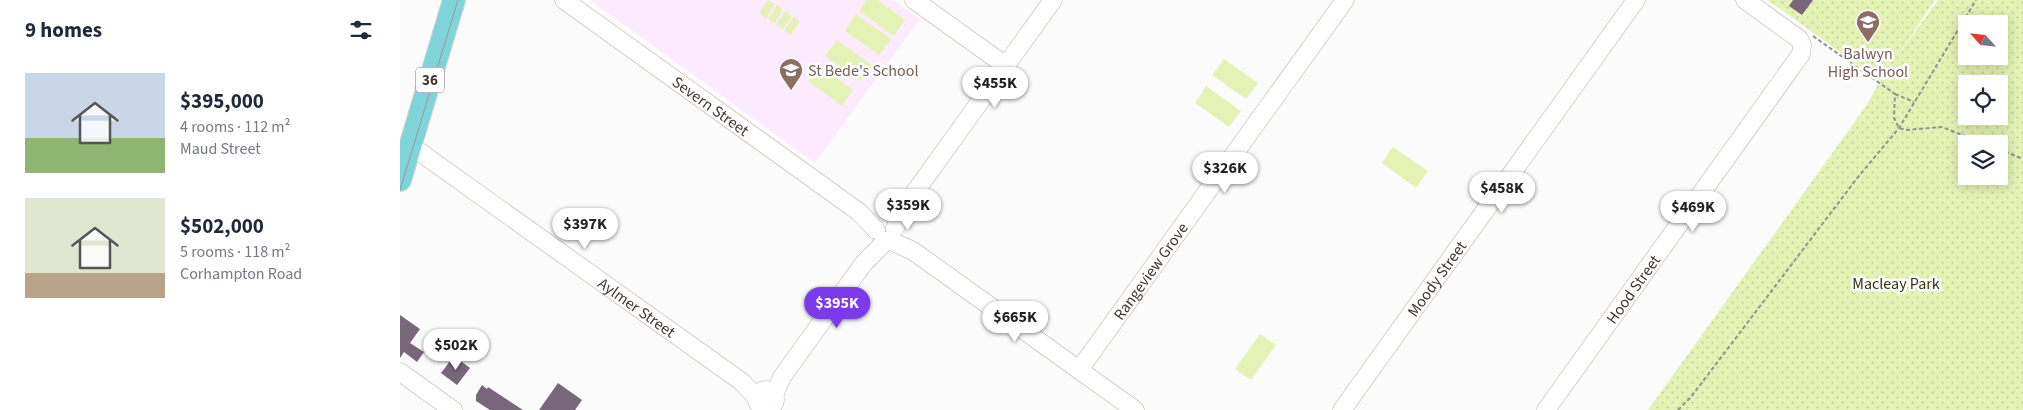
<!DOCTYPE html>
<html lang="en">
<head>
<meta charset="utf-8">
<style>
  body { margin:0; font-family:"Source Sans 3",sans-serif; background:#f2f2f3; color:#1f2937; height:100vh; display:flex; flex-direction:column; font-size:19px; white-space:nowrap }
  * { box-sizing:border-box; margin:0 }
  p { font-size:16px; color:#747a83 }
  .icon { flex:none; width:28px; height:28px; fill:none; stroke:currentColor; stroke-width:2; stroke-linecap:round; stroke-linejoin:round }
  .map { position:relative; flex:1; overflow:hidden }
  .drawer { display:flex; flex-direction:column; background:#fff; width:400px }
  .drawer>* { flex:none }
  .needle { width:32px; rotate:297deg }
  .tools { position:absolute; left:1558px; top:15px; display:grid; gap:10px }
  .tools a { display:grid; place-items:center; width:50px; height:50px; border-radius:0px; background:#fff; box-shadow:0 2px 12px #0003; font-size:25px }
  .price { position:absolute; translate:-50% -42px; padding:0 11px; border-radius:18px; background:#fff; color:#222; font-size:16px; line-height:32px; filter:drop-shadow(0 1px 2px #0008) }
  .price::after { content:''; position:absolute; left:50%; top:30px; width:15px; height:11px; margin-left:-8px; background:inherit; clip-path:polygon(0 0,100% 0,50% 100%) }
  .price.current { background:#7c3aed; color:#fff }
  ul { padding:0; list-style:none }
  li { display:flex; align-items:center; gap:15px; height:125px; padding:0 25px }
  li span { display:grid; place-items:center; flex:none; width:140px; height:100px; border-radius:0px; color:#555 }
  li>.icon { margin-inline-start:auto }
  span .icon { width:60px; height:60px; fill:#fffc; stroke-width:1 }
  li b { font-size:21px }
  h2 { display:flex; justify-content:space-between; align-items:center; height:60px; padding:0 25px; font-size:21px }
  main { display:flex; flex:1; min-height:0 }
  .map>svg:first-child { display:block }
  .education { fill:#fcebfd }
  .grass { fill:#e4f3b5 }
  .park { fill:url(#park-dots); fill-rule:evenodd }
  .building { fill:#78667b }
  .lines { fill:none; stroke-linecap:round; stroke-linejoin:round }
  .minor-casing { stroke:#c3a899; stroke-width:19 }
  .major-casing { stroke:#d9d7d6; stroke-width:24 }
  .path { stroke:#97918d; stroke-width:2; stroke-dasharray:4 2.5; stroke-linecap:butt }
  .minor { stroke:#fff; stroke-width:18 }
  .major { stroke:#7fd4da; stroke-width:22 }
  .tram { stroke:#9e9996; stroke-width:1 }
  .labels { text-anchor:middle; stroke-width:5; stroke-linejoin:round; paint-order:stroke }
  .shield { fill:#fff; stroke:#7b736f; stroke-width:1 }
  .shield-label { font-size:15px; font-weight:bold; fill:#423731 }
  .education-label { font-size:16px; fill:#785e54; stroke:#fff }
  .street-label { font-size:16px; fill:#423731; stroke:#fff }
  .park-label { font-size:16px; fill:#2e3511; stroke:#fff }
</style>
</head>
<body>
<main>
<section class="drawer">
<h2>9 homes<svg class="icon" aria-label="filters" viewBox="0 0 24 24"><path d="M4 7h16M4 17h16"/><circle cx="9" cy="7" r="2"/><circle cx="15" cy="17" r="2"/></svg></h2>
<ul>
<li><span style="background:linear-gradient(#c9d6e8 65%,#8fb573 0)"><svg class="icon" aria-label="home" viewBox="0 0 24 24"><path d="M3 11l9-7 9 7M6 9v11h12V9"/></svg></span><div><b>$395,000</b><p>4 rooms · 112 m²</p><p>Maud Street</p></div></li>
<li><span style="background:linear-gradient(#dfe7d0 75%,#b9a48a 0)"><svg class="icon" aria-label="home" viewBox="0 0 24 24"><path d="M3 11l9-7 9 7M6 9v11h12V9"/></svg></span><div><b>$502,000</b><p>5 rooms · 118 m²</p><p>Corhampton Road</p></div></li>
</ul>
</section>
<div class="map">
<svg width="1623" height="410" viewBox="0 0 1623 410">
  <defs>
    <pattern id="park-dots" width="8" height="8" patternUnits="userSpaceOnUse" patternTransform="scale(1.25)"><rect width="8" height="8" fill="#e4f3b5"/><path d="M2 2h.1M6 6h.1" fill="none" stroke="#c5d19c" stroke-width="1.8" stroke-linecap="round"/></pattern>
  </defs>
  <rect width="100%" height="100%" fill="#fbfbfb"/>
  <polygon class="education" points="190,0 493,0 520,19 415,163"/>
  <g class="grass">
    <polygon points="368,0 375,4 366,18 359,13"/>
    <polygon points="467,0 478,0 505,20 494,36 459,11"/>
    <polygon points="377,5 383,10 375,23 368,19"/>
    <polygon points="385,11 392,16 383,29 376,25"/>
    <polygon points="456,14 491,39 479,55 445,31"/>
    <polygon points="394,17 400,21 391,35 384,30"/>
    <polygon points="437,40 472,65 460,81 425,56"/>
    <polygon points="824,59 858,83 846,99 812,75"/>
    <polygon points="419,65 453,90 442,106 408,81"/>
    <polygon points="806,86 841,111 829,127 795,103"/>
    <polygon points="993,147 1028,171 1016,188 982,163"/>
    <polygon points="860,334 876,345 851,380 835,369"/>
  </g>
  <path class="park" d="M 1368,0 L 1535,0 L 1496,58 L 1538,0 L 1623,0 L 1623,410 L 1248,410 L 1466,106 L 1480,81 ZM 1566,24 L 1599,24 L 1599,56 L 1566,56 ZM 1566,84 L 1599,84 L 1599,116 L 1566,116 ZM 1566,144 L 1599,144 L 1599,176 L 1566,176 Z"/>
  <g class="building">
    <polygon points="1393,0 1413,0 1402,15 1389,6"/>
    <polygon points="0,315 20,329 10,343 24,352 17,362 4,352 0,358"/>
    <polygon points="54,356 70,368 57,385 41,373"/>
    <polygon points="158,383 182,400 175,410 139,410"/>
    <polygon points="82,385 87,389 88,387 123,410 90,410 76,401 76,395"/>
  </g>
  <g class="lines">
    <g class="minor-casing">
      <g id="minor">
        <path id="s1" d="M 164,0 L 459,212 L 476,230"/>
        <polyline points="514,0 606,66"/>
        <path id="s2" d="M 10,145 L 342,382 L 357,398"/>
        <polyline points="495,228 510,199 653,0"/>
        <polyline points="489,240 513,251 735,410"/>
        <path id="s3" d="M 679,370 L 945,0"/>
        <polyline points="0,372 53,410"/>
        <circle cx="366" cy="399" r="9"/>
        <polyline points="374,395 382,377 464,263 486,241"/>
        <path id="s4" d="M 942,410 L 1236,0"/>
        <path id="s5" d="M 1146,410 L 1401,54 L 1402,45 L 1399,39 L 1345,0"/>
      </g>
    </g>
    <g class="major-casing">
      <polyline id="major" points="0,180 54,0"/>
    </g>
    <g class="path">
      <polyline points="1413,36 1495,94 1494,118 1499,128 1506,130 1542,127 1585,144"/>
      <polyline points="1495,94 1514,102"/>
      <polyline points="1599,149 1623,159"/>
      <polyline points="1278,410 1291,397 1458,177 1499,128 1576,0"/>
    </g>
    <use href="#minor" class="minor"/>
    <use href="#major" class="major"/>
    <polyline class="tram" points="0,190 58,0"/>
  </g>
  <defs>
    <g id="school-pin" transform="scale(1.25)"><path d="M0 17L-7.5 6A9.5 9.5 0 1 1 7.5 6Z" fill="#8d6e63" stroke="#fff"/><path d="M0-5L7-2L0 1L-7-2ZM-4 1L0 2.5L4 1V4Q0 6-4 4Z" fill="#fff"/></g>
  </defs>
  <g fill-rule="evenodd">
    <use href="#school-pin" x="1468" y="22"/>
    <use href="#school-pin" x="391" y="70"/>
  </g>
  <g class="labels">
    <rect class="shield" x="16" y="67.5" width="28" height="25" rx="4"/>
    <g class="shield-label">
      <text x="30" y="85">36</text>
    </g>
    <g class="education-label">
      <text x="1468" y="59">Balwyn<tspan x="1468" dy="18">High School</tspan></text>
      <text x="408" y="76" text-anchor="start">St Bede's School</text>
    </g>
    <g class="street-label">
      <text dy="6" stroke="none"><textPath href="#s1" startOffset="181">Severn Street</textPath></text>
      <text dy="6" stroke="none"><textPath href="#s3" startOffset="122">Rangeview Grove</textPath></text>
      <text dy="6" stroke="none"><textPath href="#s4" startOffset="162">Moody Street</textPath></text>
      <text dy="6" stroke="none"><textPath href="#s5" startOffset="149">Hood Street</textPath></text>
      <text dy="6" stroke="none"><textPath href="#s2" startOffset="279">Aylmer Street</textPath></text>
    </g>
    <g class="park-label">
      <text x="1496" y="289">Macleay Park</text>
    </g>
  </g>
</svg>
<div class="tools">
<a><svg class="needle" viewBox="-14 -14 28 28"><path d="M0-13l5 13h-10z" fill="#e53935"/><path d="M0 13l5-13h-10z" fill="#747a83"/></svg></a>
<a><svg class="icon" aria-label="locate" viewBox="0 0 24 24"><circle cx="12" cy="12" r="6"/><path d="M12 2v4M12 18v4M2 12h4M18 12h4"/></svg></a>
<a><svg class="icon" aria-label="layers" viewBox="0 0 24 24"><path d="M12 4l9 5-9 5-9-5zM3 14l9 5 9-5"/></svg></a>
</div>
<b class="price" style="left:595px;top:109px">$455K</b>
<b class="price" style="left:825px;top:194px">$326K</b>
<b class="price" style="left:1102px;top:214px">$458K</b>
<b class="price" style="left:508px;top:231px">$359K</b>
<b class="price" style="left:1293px;top:233px">$469K</b>
<b class="price" style="left:185px;top:250px">$397K</b>
<b class="price current" style="left:437px;top:329px">$395K</b>
<b class="price" style="left:615px;top:343px">$665K</b>
<b class="price" style="left:56px;top:371px">$502K</b>
</div>
</main>
</body>
</html>
